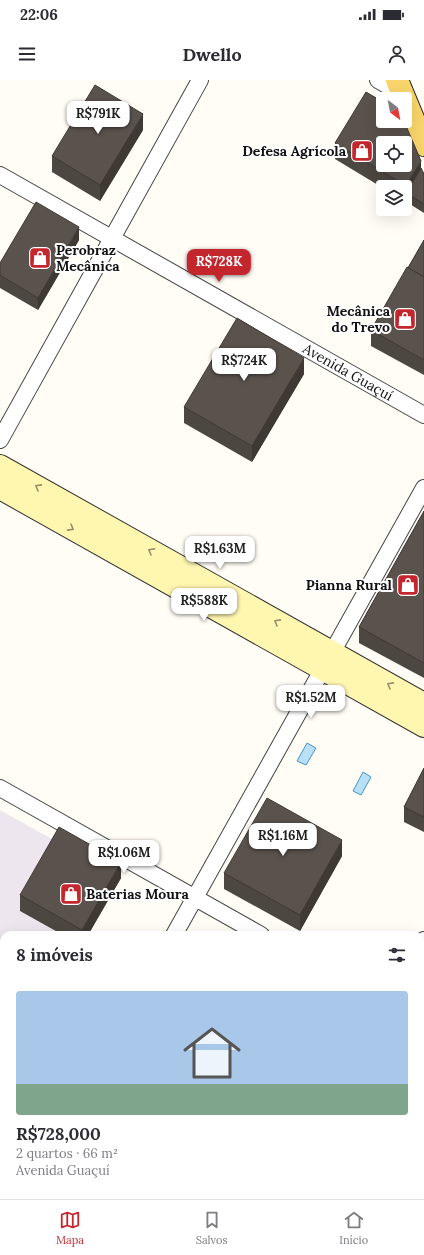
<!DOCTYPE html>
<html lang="pt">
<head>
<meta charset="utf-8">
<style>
  body { margin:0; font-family:Lora,serif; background:#f2f2f3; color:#2b2b33; height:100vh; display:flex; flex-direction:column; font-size:15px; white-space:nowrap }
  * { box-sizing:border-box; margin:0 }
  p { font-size:13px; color:#7c7c81 }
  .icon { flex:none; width:22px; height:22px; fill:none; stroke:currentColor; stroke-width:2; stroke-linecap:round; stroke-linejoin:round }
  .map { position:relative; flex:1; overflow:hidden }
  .sheet { position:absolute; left:0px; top:851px; width:424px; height:268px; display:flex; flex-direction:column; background:#fff; border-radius:12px 12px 0 0; box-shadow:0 4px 16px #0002 }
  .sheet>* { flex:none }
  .needle { width:26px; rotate:148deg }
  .controls { position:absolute; left:376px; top:12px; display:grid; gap:8px }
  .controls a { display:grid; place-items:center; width:36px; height:36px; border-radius:4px; background:#fff; box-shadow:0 4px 16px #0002; font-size:20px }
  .price { position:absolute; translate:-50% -34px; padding:0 9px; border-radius:8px; background:#fff; color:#222; font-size:13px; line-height:26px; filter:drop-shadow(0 1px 2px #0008) }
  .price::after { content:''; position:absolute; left:50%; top:24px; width:12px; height:9px; margin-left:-6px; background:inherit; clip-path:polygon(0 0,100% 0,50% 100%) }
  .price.current { background:#c4262e; color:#fff }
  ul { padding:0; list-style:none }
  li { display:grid; align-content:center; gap:8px; height:212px; padding:0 16px }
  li+li { border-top:1px solid #e1e1e2 }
  li span { display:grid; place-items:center; height:124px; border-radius:4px; color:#555 }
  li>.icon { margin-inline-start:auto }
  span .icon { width:72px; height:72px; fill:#fffc; stroke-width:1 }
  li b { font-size:17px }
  h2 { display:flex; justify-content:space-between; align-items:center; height:48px; padding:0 16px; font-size:17px }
  .status { display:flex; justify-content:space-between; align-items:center; height:28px; padding:0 20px; background:#fff; direction:ltr }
  .status svg { height:11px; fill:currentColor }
  header { display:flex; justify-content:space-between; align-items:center; height:52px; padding:0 16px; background:#fff; font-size:18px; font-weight:700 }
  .tab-bar { display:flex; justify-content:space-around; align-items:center; height:56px; border-top:1px solid #e1e1e2; background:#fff; font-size:11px; color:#7c7c81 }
  .tab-bar a { display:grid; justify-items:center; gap:2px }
  .tab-bar .current { color:#c4262e }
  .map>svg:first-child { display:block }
  .industrial { fill:#eee6ef }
  .water { fill:#b9e0f7; stroke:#3f96cf }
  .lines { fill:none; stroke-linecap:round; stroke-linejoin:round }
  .street-casing { stroke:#444; stroke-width:18 }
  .secondary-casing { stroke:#333; stroke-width:24 }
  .primary-casing { stroke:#222; stroke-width:24 }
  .street { stroke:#fff; stroke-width:16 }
  .secondary { stroke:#fff6b0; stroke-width:22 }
  .primary { stroke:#f9d66b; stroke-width:22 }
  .wall { fill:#4d4742 }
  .shaded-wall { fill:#3f3936 }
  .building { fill:#5a524d; stroke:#3f3936; fill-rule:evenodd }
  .oneway { stroke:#948f68 }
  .labels { text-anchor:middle; stroke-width:4; stroke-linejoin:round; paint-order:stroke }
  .poi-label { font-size:14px; font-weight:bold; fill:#111; stroke:#fff; text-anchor:end }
  .street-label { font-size:14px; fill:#111; stroke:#fff }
</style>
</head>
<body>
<div class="status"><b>22:06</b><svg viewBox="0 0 49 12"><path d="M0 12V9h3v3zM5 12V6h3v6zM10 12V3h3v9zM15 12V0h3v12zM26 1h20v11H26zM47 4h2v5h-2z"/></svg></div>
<header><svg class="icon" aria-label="menu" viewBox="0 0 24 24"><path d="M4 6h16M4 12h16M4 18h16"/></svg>Dwello<svg class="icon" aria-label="person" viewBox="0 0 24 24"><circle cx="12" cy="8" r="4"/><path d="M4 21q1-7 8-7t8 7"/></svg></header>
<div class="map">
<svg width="424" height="1119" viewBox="0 0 424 1119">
  <rect width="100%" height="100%" fill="#fffdf5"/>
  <polygon class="industrial" points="0,730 59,763 63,855 4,855 4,986 0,983"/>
  <g class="water">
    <polygon points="307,663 316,668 306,685 297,681"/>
    <polygon points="363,692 371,697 361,715 353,711"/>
  </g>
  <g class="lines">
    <g class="street-casing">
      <g id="street">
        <polyline points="378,0 404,15"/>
        <path id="s1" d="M 0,95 L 424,335"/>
        <polyline points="0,360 200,0"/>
        <polyline points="0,708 261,855"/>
        <polyline points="174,855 424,408"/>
        <polyline points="420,867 424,860"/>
        <polyline points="420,945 424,947"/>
        <polyline points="0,1016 4,1019"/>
        <polyline points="175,1115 183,1119"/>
        <polyline points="26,1119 28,1115"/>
        <polyline points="275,1119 277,1115"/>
      </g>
    </g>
    <g class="secondary-casing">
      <g id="secondary">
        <polyline points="0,386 424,624"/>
        <polyline points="0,408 424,646"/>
      </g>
    </g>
    <g class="primary-casing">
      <polyline id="primary" points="397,0 424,65"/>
    </g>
    <use href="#street" class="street"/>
    <use href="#secondary" class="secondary"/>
    <use href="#primary" class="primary"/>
  </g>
  <g class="wall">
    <polygon points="143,50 100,121 52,92 52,76"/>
    <polygon points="335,63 421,88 424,94 424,133 405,121 405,107 383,107 383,108 335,79"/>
    <polygon points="79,160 38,230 0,208 0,183"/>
    <polygon points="424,160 424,295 371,266 371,250"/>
    <polygon points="304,294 252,382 184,343 184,327"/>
    <polygon points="424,431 424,598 359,563 359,547"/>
    <polygon points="424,688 424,752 404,742 404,727"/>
    <polygon points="342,776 300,851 224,809 224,793"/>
    <polygon points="121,798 88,855 63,855 20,831 20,815"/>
    <polygon points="424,896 424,914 423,913 423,897"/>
  </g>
  <g class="shaded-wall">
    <polygon points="143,34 143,50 100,121 100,105"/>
    <polygon points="421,81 421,97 406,113 406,122 406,106"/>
    <polygon points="79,147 79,160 38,230 38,218"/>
    <polygon points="304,278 304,294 252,382 252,366"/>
    <polygon points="342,760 342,776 300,851 300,835"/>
    <polygon points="121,782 121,798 88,855 82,855 82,850"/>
  </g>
  <g class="building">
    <polygon points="95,5 143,34 100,105 52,76"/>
    <path d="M 366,12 L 383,22 L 383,41 L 404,41 L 421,81 L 406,106 L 335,63 ZM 383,63 L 405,63 L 405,85 L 383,85 Z"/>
    <polygon points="421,88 424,94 424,124 406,113"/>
    <polygon points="36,122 79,147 38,218 0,195 0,183"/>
    <polygon points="424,160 424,197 408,188"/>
    <polygon points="407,187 424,197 424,280 371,250"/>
    <polygon points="237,238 304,278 252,366 184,327"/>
    <polygon points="424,431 424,583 359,547"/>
    <polygon points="424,688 424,737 404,727"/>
    <polygon points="267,718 342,760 300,835 224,793"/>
    <polygon points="59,747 121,782 82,850 20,815"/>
  </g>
  <defs><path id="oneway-chevron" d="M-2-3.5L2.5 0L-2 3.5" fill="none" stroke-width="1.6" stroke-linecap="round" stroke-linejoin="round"/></defs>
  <g class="oneway">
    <use href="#oneway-chevron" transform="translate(38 407) rotate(-151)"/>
    <use href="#oneway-chevron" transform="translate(71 448) rotate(29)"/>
    <use href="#oneway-chevron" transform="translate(151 471) rotate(-151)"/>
    <use href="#oneway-chevron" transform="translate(277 542) rotate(-151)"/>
    <use href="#oneway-chevron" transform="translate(390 605) rotate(-151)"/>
  </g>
  <defs>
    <g id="shop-square" transform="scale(1.15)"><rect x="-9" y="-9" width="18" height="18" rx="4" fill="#c4262e" stroke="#fff"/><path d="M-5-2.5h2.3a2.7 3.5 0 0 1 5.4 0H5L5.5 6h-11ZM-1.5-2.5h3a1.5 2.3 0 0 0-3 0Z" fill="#fff"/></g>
  </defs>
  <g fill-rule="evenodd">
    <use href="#shop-square" x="362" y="71"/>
    <use href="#shop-square" x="40" y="178"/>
    <use href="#shop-square" x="405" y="239"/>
    <use href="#shop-square" x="408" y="505"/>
    <use href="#shop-square" x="71" y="814"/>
  </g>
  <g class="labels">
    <g class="poi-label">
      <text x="346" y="76">Defesa Agrícola</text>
      <text x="56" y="175" text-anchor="start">Perobraz<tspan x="56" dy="16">Mecânica</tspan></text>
      <text x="390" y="236">Mecânica<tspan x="390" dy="16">do Trevo</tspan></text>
      <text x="392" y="510">Pianna Rural</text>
      <text x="86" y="819" text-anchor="start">Baterias Moura</text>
    </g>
    <g class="street-label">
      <text dy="5" stroke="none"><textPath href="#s1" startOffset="400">Avenida Guaçuí</textPath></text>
    </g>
  </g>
</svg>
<div class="controls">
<a><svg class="needle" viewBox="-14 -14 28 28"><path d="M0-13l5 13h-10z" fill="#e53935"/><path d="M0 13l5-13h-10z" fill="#7c7c81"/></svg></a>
<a><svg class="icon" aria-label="locate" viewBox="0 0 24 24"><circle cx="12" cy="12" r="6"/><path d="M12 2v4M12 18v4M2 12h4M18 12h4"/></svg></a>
<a><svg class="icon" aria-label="layers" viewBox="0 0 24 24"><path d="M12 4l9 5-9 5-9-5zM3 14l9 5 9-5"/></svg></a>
</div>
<b class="price" style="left:98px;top:55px">R$791K</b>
<b class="price current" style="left:219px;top:203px">R$728K</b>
<b class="price" style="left:244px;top:302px">R$724K</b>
<b class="price" style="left:220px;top:490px">R$1.63M</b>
<b class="price" style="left:204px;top:542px">R$588K</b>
<b class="price" style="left:311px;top:639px">R$1.52M</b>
<b class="price" style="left:283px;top:777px">R$1.16M</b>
<b class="price" style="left:124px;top:794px">R$1.06M</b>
<section class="sheet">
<h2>8 imóveis<svg class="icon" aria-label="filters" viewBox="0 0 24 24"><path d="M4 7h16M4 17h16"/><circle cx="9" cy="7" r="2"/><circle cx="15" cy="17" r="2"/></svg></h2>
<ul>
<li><span style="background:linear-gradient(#a9c7e8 75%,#7fa58c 0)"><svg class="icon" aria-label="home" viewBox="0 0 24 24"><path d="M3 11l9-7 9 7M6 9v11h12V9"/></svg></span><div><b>R$728,000</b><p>2 quartos · 66 m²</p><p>Avenida Guaçuí</p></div></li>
</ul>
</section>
</div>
<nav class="tab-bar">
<a class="current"><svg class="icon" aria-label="map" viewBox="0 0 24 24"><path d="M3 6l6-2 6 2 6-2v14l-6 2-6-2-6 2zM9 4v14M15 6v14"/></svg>Mapa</a>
<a><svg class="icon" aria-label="saved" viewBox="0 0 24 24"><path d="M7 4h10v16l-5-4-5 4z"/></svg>Salvos</a>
<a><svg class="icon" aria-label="home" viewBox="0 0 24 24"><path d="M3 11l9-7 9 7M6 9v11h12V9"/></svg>Início</a>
</nav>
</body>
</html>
